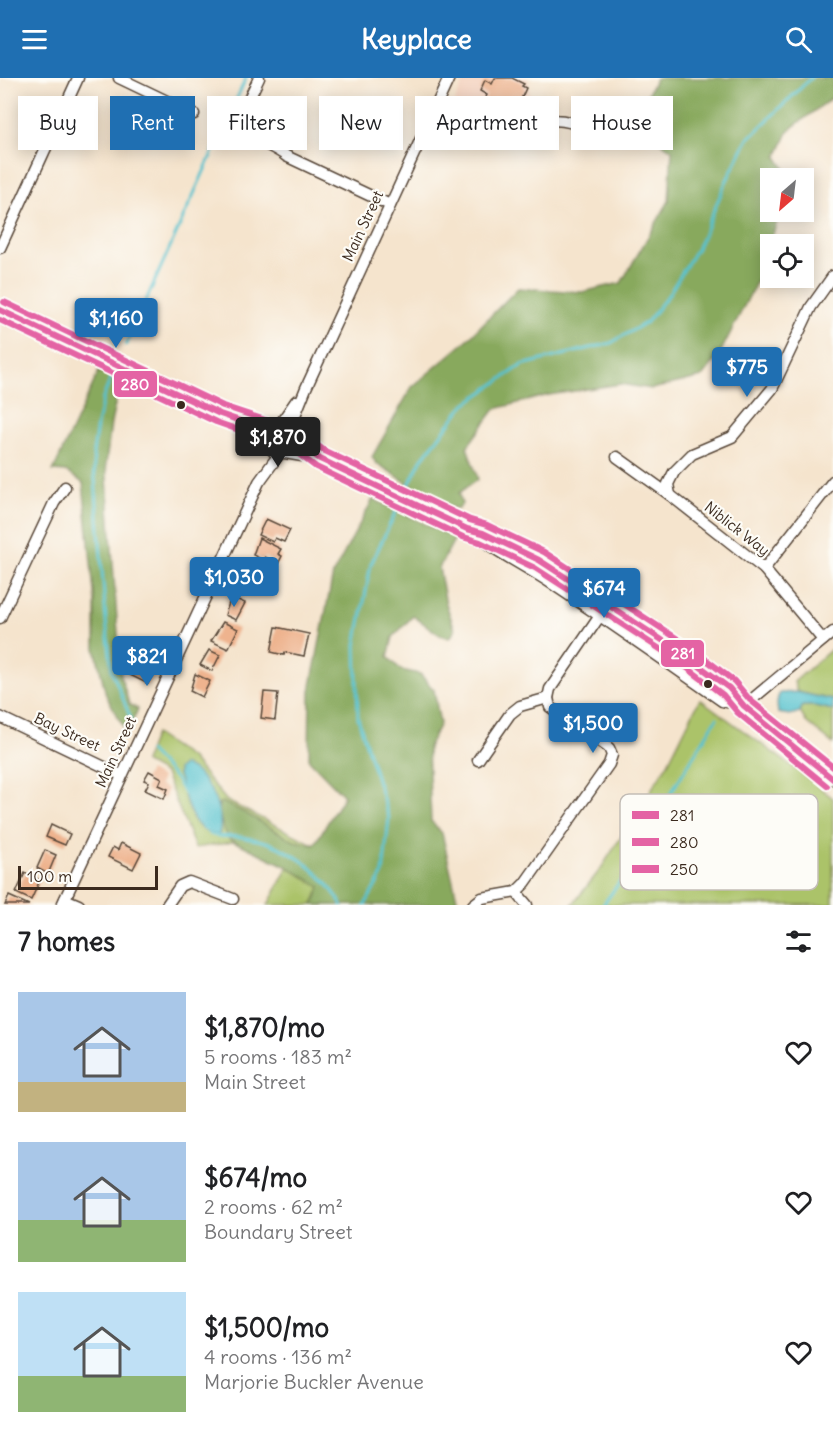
<!DOCTYPE html>
<html lang="en">
<head>
<meta charset="utf-8">
<style>
  body { margin:0; font-family:Delius,sans-serif; background:#f2f2f2; color:#202124; height:100vh; display:flex; flex-direction:column; font-size:22px; white-space:nowrap }
  * { box-sizing:border-box; margin:0 }
  p { font-size:20px; color:#757577 }
  .icon { flex:none; width:33px; height:33px; fill:none; stroke:currentColor; stroke-width:2; stroke-linecap:round; stroke-linejoin:round }
  .map { position:relative; height:827px; overflow:hidden }
  .details { display:flex; flex-direction:column; background:#fff; flex:1 }
  .details>* { flex:none }
  .guide { position:absolute; left:18px; top:18px; width:798px; height:54px; display:flex; gap:12px }
  .needle { width:39px; rotate:208deg }
  .buttons { position:absolute; left:760px; top:90px; display:grid; gap:12px }
  .buttons a { display:grid; place-items:center; width:54px; height:54px; border-radius:0px; background:#fff; box-shadow:0 3px 15px #0003; font-size:30px }
  .scale { position:absolute; left:18px; bottom:15px; width:140px; box-sizing:border-box; padding-left:6px; border:3px solid #3b2a1e; border-top:0; font-size:16px; line-height:21px; white-space:nowrap; color:#3b2a1e; -webkit-text-stroke:4px #fdfcf7; paint-order:stroke }
  .price { position:absolute; translate:-50% -51px; padding:0 14px; border-radius:6px; background:#1f6fb2; color:#fff; font-size:20px; line-height:39px; filter:drop-shadow(0 2px 3px #0008) }
  .price::after { content:''; position:absolute; left:50%; top:36px; width:18px; height:14px; margin-left:-9px; background:inherit; clip-path:polygon(0 0,100% 0,50% 100%) }
  .price.current { background:#222; color:#fff }
  ul { padding:0; list-style:none }
  li { display:flex; align-items:center; gap:18px; height:150px; padding:0 18px }
  li span { display:grid; place-items:center; flex:none; width:168px; height:120px; border-radius:0px; color:#555 }
  li>.icon { margin-inline-start:auto }
  span .icon { width:72px; height:72px; fill:#fffc; stroke-width:1 }
  li b { font-size:26px }
  h2 { display:flex; justify-content:space-between; align-items:center; height:72px; padding:0 18px; font-size:26px }
  .pill { padding:0 21px; border-radius:0px; background:#fff; box-shadow:0 3px 15px #0003; font-size:21px; line-height:54px }
  .pill.current { background:#1f6fb2; color:#fff }
  header { display:flex; justify-content:space-between; align-items:center; height:78px; padding:0 18px; background:#1f6fb2; color:#fff; font-size:27px; font-weight:700 }
  .map>svg:first-child { display:block }
  .built { fill:#f4d3c0 }
  .green { fill:#abc369; stroke:#737644; stroke-width:1.5 }
  .forest { fill:#88a95d; stroke:#626a3e; stroke-width:1.5 }
  .water { fill:#56c2ce; stroke:#487676; stroke-width:1.5 }
  .lines { fill:none; stroke-linecap:round; stroke-linejoin:round }
  .stream { stroke:#56c2ce; stroke-width:3 }
  .building { fill:#eeb38e }
  .minor-casing { stroke:#574638; stroke-width:13 }
  .minor { stroke:#fff; stroke-width:10 }
  .bus-1-casing { stroke:#fdfcf7; stroke-width:10 }
  .bus-2-casing { stroke:#fdfcf7; stroke-width:10 }
  .bus-3-casing { stroke:#fdfcf7; stroke-width:10 }
  .bus-1 { stroke:#e463a4; stroke-width:6 }
  .bus-2 { stroke:#e463a4; stroke-width:6 }
  .bus-3 { stroke:#e463a4; stroke-width:6 }
  .bus-dot { fill:#3b2a1e; stroke:#fdfcf7; stroke-width:2 }
  .labels { text-anchor:middle; stroke-width:4.5; stroke-linejoin:round; paint-order:stroke }
  .street-label { font-size:15px; fill:#3b2a1e; stroke:#fdfcf7 }
  .key { fill:#fdfcf7; stroke:#c3bdb6; stroke-width:1.5 }
  .key-label { font-size:16px; fill:#3b2a1e }
  .line-badge { stroke:#fdfcf7; stroke-width:2 }
  .badge-label { font-size:16px; text-anchor:middle; font-weight:bold; fill:#fff }
</style>
</head>
<body>
<header><svg class="icon" aria-label="menu" viewBox="0 0 24 24"><path d="M4 6h16M4 12h16M4 18h16"/></svg>Keyplace<svg class="icon" aria-label="search" viewBox="0 0 24 24"><circle cx="10" cy="10" r="6"/><path d="M15 15l6 6"/></svg></header>
<div class="map">
<svg width="833" height="827" viewBox="0 0 833 827">
  <rect width="100%" height="100%" fill="#fdfcf7"/>
  <filter id="ink" filterUnits="userSpaceOnUse"><feTurbulence type="fractalNoise" baseFrequency=".0167" numOctaves="2"/><feDisplacementMap in="SourceGraphic" scale="12" xChannelSelector="R" yChannelSelector="G"/><feConvolveMatrix kernelMatrix="1 2 1 2 8 2 1 2 1" color-interpolation-filters="sRGB"/></filter>
  <filter id="wash" filterUnits="userSpaceOnUse"><feTurbulence type="fractalNoise" baseFrequency=".008" numOctaves="4" result="noise"/><feDisplacementMap in="SourceGraphic" scale="24" xChannelSelector="R" yChannelSelector="G"/><feGaussianBlur stdDeviation="1.35" result="paint"/><feColorMatrix in="noise" values="0 0 0 0 0 0 0 0 0 0 0 0 0 0 0 0 0 1.4 0 .05"/><feComposite in="paint" operator="in"/></filter>
  <g filter="url(#wash)">
    <rect width="100%" height="100%" fill="#f5e4cd"/>
    <polygon class="built" points="465,0 528,0 532,39 517,48 500,52 460,33 456,29 455,23"/>
    <g class="green">
      <polygon points="833,570 833,622 797,614 794,604 796,602"/>
      <polygon points="700,621 801,695 833,720 833,827 572,827 600,792 667,687"/>
      <polygon points="802,628 816,628 833,632 833,666 806,644 800,634"/>
      <polygon points="155,656 192,681 227,723 315,767 356,827 268,827 288,789 247,768 233,764 195,770 165,696 144,684"/>
    </g>
    <g class="forest">
      <polygon points="656,0 833,0 833,19 789,52 777,79 787,94 787,100 771,100 771,134 780,134 759,199 718,279 702,299 652,311 620,306 549,317 495,331 467,369 478,401 459,415 462,426 458,431 442,427 376,385 372,379 412,309 465,264 518,210 582,214 621,205 669,123 672,72 658,62 651,48 638,48 638,35"/>
      <polygon points="99,293 120,304 111,345 106,386 121,598 129,626 138,631 127,655 106,617 95,570 95,525 83,405 67,394 53,393"/>
      <polygon points="373,421 455,460 439,490 446,526 455,552 450,560 440,557 413,538 393,559 388,579 401,592 420,596 434,612 440,646 428,669 431,743 442,755 458,825 453,827 313,827 320,809 288,789 229,761 222,747 218,733 219,725 222,724 245,735 294,763 314,767 344,718 309,682 310,613 333,496"/>
    </g>
    <g class="water">
      <path d="M 797,614 L 833,622 L 833,632 L 816,628 L 802,628 L 800,634 L 790,637 L 778,635 C 777,627 776,621 780,615 Z"/>
      <path d="M 183,687 C 207,694 226,733 219,757 C 190,756 186,721 178,697 L 178,691 Z"/>
    </g>
    <g class="lines">
      <g class="stream">
        <polyline points="126,267 246,0"/>
        <polyline points="111,300 103,320 97,347 93,375 106,543 112,593 131,641"/>
        <polyline points="404,417 421,382 464,327 522,287 611,265 647,244 669,216 700,165 725,106 747,62 811,0"/>
        <polyline points="149,673 175,700 186,718"/>
        <path d="M 210,756 C 220,761 231,757 242,759 C 250,761 261,762 269,765 C 300,777 326,799 342,827"/>
        <polyline points="365,827 383,795 389,740 358,640 356,567 371,486 401,423"/>
        <polyline points="603,827 634,784 664,726 717,640"/>
      </g>
    </g>
    <g id="blocks">
      <g class="building">
        <polygon points="495,0 512,0 524,6 522,8 526,10 512,41 508,39 507,42 481,30 487,17 480,13 485,2 492,6"/>
        <polygon points="266,441 290,452 284,464 275,460 273,464 258,457"/>
        <polygon points="259,460 281,471 278,476 282,478 278,486 265,479 263,482 253,477"/>
        <polygon points="246,488 258,494 250,511 238,505"/>
        <polygon points="231,519 245,525 236,542 225,537"/>
        <polygon points="223,544 238,551 228,571 211,563"/>
        <polygon points="276,549 309,556 304,578 285,574 284,577 271,574"/>
        <polygon points="131,568 156,580 147,596 151,598 148,606 130,597 127,591 129,588 134,590 137,583 126,578"/>
        <polygon points="209,572 220,577 212,593 200,587"/>
        <polygon points="195,596 210,603 202,619 190,613"/>
        <polygon points="264,614 278,615 275,642 261,640"/>
        <polygon points="149,693 162,700 159,707 168,711 164,721 145,712 149,704 144,702"/>
        <polygon points="51,747 70,756 65,767 46,759"/>
        <polygon points="121,765 141,775 133,791 108,779 113,769 118,772"/>
        <polygon points="45,772 56,777 48,796 37,790"/>
        <polygon points="25,795 40,802 31,822 16,815"/>
        <polygon points="9,818 29,827 5,827"/>
      </g>
    </g>
  </g>
  <g filter="url(#ink)">
    <use href="#blocks" fill-opacity="0" stroke="#574638" stroke-width="1.5"/>
    <g class="lines">
      <g class="minor-casing">
        <g id="minor">
          <polyline points="119,0 194,36"/>
          <path d="M 259,0 L 238,44 C 242,59 273,67 286,78 L 390,127"/>
          <path d="M 435,30 C 453,40 482,58 502,61 C 518,63 527,53 540,46 C 563,34 593,54 614,63"/>
          <polyline points="0,170 78,0"/>
          <polyline points="0,232 225,339"/>
          <path d="M 220,336 L 272,354 C 276,352 277,351 281,352 C 284,352 314,377 320,381 L 467,451 L 483,455 L 539,482 L 682,575 L 729,610 L 744,628 L 833,701"/>
          <polyline points="238,347 268,365 273,373 314,380"/>
          <polyline points="276,352 296,323"/>
          <polyline points="288,355 306,310 449,0"/>
          <polyline points="617,379 670,417 764,491 823,562"/>
          <polyline points="670,417 668,406 674,394 692,376 732,359 772,311 811,229 833,198"/>
          <path d="M 472,455 C 498,475 527,489 554,507 C 611,545 667,584 722,623 L 744,628"/>
          <polyline points="764,491 833,403"/>
          <polyline points="0,540 54,425 65,409"/>
          <polyline points="744,628 833,554"/>
          <polyline points="0,639 121,697"/>
          <polyline points="478,682 510,636 520,628 548,620"/>
          <polyline points="516,814 527,827"/>
          <polyline points="65,821 79,827"/>
          <polyline points="62,827 259,404 280,375"/>
          <polyline points="167,827 180,808 189,804 233,821"/>
          <polyline points="473,827 482,820 516,814 525,805 609,686 612,677 609,670 550,629 548,620 550,611 608,526"/>
        </g>
      </g>
      <use href="#minor" class="minor"/>
      <g class="bus-1-casing">
        <polyline id="bus-1" points="0,232 220,336 272,354 281,352 320,381 467,451 483,455 539,482 682,575 729,610 744,628 833,701"/>
      </g>
      <g class="bus-2-casing">
        <polyline id="bus-2" points="0,242 216,344 270,363 279,361 316,389 463,459 480,464 535,490 677,582 723,617 738,635 827,708"/>
      </g>
      <g class="bus-3-casing">
        <polyline id="bus-3" points="4,224 223,328 271,344 285,344 325,373 470,442 487,447 544,474 687,567 734,603 750,622 833,689"/>
      </g>
      <use href="#bus-1" class="bus-1"/>
      <use href="#bus-2" class="bus-2"/>
      <use href="#bus-3" class="bus-3"/>
    </g>
  </g>
  <g class="bus-dot">
    <circle cx="181" cy="327" r="5"/>
    <circle cx="708" cy="606" r="5"/>
  </g>
  <g class="labels">
    <g class="street-label">
      <text transform="translate(363 148) rotate(-65)" y="5">Main Street</text>
      <text transform="translate(737 451) rotate(38)" y="5">Niblick Way</text>
      <text transform="translate(67 654) rotate(25)" y="5">Bay Street</text>
      <text transform="translate(116 674) rotate(-65)" y="5">Main Street</text>
    </g>
  </g>
  <rect x="620" y="716" width="198" height="96" rx="9" class="key"/>
  <rect x="632" y="733" width="27" height="8" fill="#e463a4"/>
  <rect x="632" y="760" width="27" height="8" fill="#e463a4"/>
  <rect x="632" y="787" width="27" height="8" fill="#e463a4"/>
  <g class="key-label">
    <text x="670" y="743">281</text>
    <text x="670" y="770">280</text>
    <text x="670" y="797">250</text>
  </g>
  <g class="line-badge">
    <rect x="113" y="292" width="45" height="28" rx="6" fill="#e463a4"/>
    <rect x="660" y="561" width="45" height="29" rx="6" fill="#e463a4"/>
  </g>
  <g class="badge-label">
    <text x="135" y="312">280</text>
    <text x="683" y="581">281</text>
  </g>
</svg>
<div class="buttons">
<a><svg class="needle" viewBox="-14 -14 28 28"><path d="M0-13l5 13h-10z" fill="#e53935"/><path d="M0 13l5-13h-10z" fill="#757577"/></svg></a>
<a><svg class="icon" aria-label="locate" viewBox="0 0 24 24"><circle cx="12" cy="12" r="6"/><path d="M12 2v4M12 18v4M2 12h4M18 12h4"/></svg></a>
</div>
<div class="scale">100 m</div>
<b class="price" style="left:116px;top:271px">$1,160</b>
<b class="price" style="left:747px;top:320px">$775</b>
<b class="price current" style="left:278px;top:390px">$1,870</b>
<b class="price" style="left:234px;top:530px">$1,030</b>
<b class="price" style="left:604px;top:541px">$674</b>
<b class="price" style="left:147px;top:609px">$821</b>
<b class="price" style="left:593px;top:676px">$1,500</b>
<div class="guide">
<a class="pill">Buy</a>
<a class="pill current">Rent</a>
<a class="pill">Filters</a>
<a class="pill">New</a>
<a class="pill">Apartment</a>
<a class="pill">House</a>
</div>
</div>
<section class="details">
<h2>7 homes<svg class="icon" aria-label="filters" viewBox="0 0 24 24"><path d="M4 7h16M4 17h16"/><circle cx="9" cy="7" r="2"/><circle cx="15" cy="17" r="2"/></svg></h2>
<ul>
<li><span style="background:linear-gradient(#a9c7e8 75%,#c2b280 0)"><svg class="icon" aria-label="home" viewBox="0 0 24 24"><path d="M3 11l9-7 9 7M6 9v11h12V9"/></svg></span><div><b>$1,870/mo</b><p>5 rooms · 183 m²</p><p>Main Street</p></div><svg class="icon" aria-label="heart" viewBox="0 0 24 24"><path d="M12 20l-8-8c-3-5 5-10 8-4 3-6 11-1 8 4z"/></svg></li>
<li><span style="background:linear-gradient(#a9c7e8 65%,#8fb573 0)"><svg class="icon" aria-label="home" viewBox="0 0 24 24"><path d="M3 11l9-7 9 7M6 9v11h12V9"/></svg></span><div><b>$674/mo</b><p>2 rooms · 62 m²</p><p>Boundary Street</p></div><svg class="icon" aria-label="heart" viewBox="0 0 24 24"><path d="M12 20l-8-8c-3-5 5-10 8-4 3-6 11-1 8 4z"/></svg></li>
<li><span style="background:linear-gradient(#bfe0f5 70%,#8fb573 0)"><svg class="icon" aria-label="home" viewBox="0 0 24 24"><path d="M3 11l9-7 9 7M6 9v11h12V9"/></svg></span><div><b>$1,500/mo</b><p>4 rooms · 136 m²</p><p>Marjorie Buckler Avenue</p></div><svg class="icon" aria-label="heart" viewBox="0 0 24 24"><path d="M12 20l-8-8c-3-5 5-10 8-4 3-6 11-1 8 4z"/></svg></li>
</ul>
</section>
</body>
</html>
